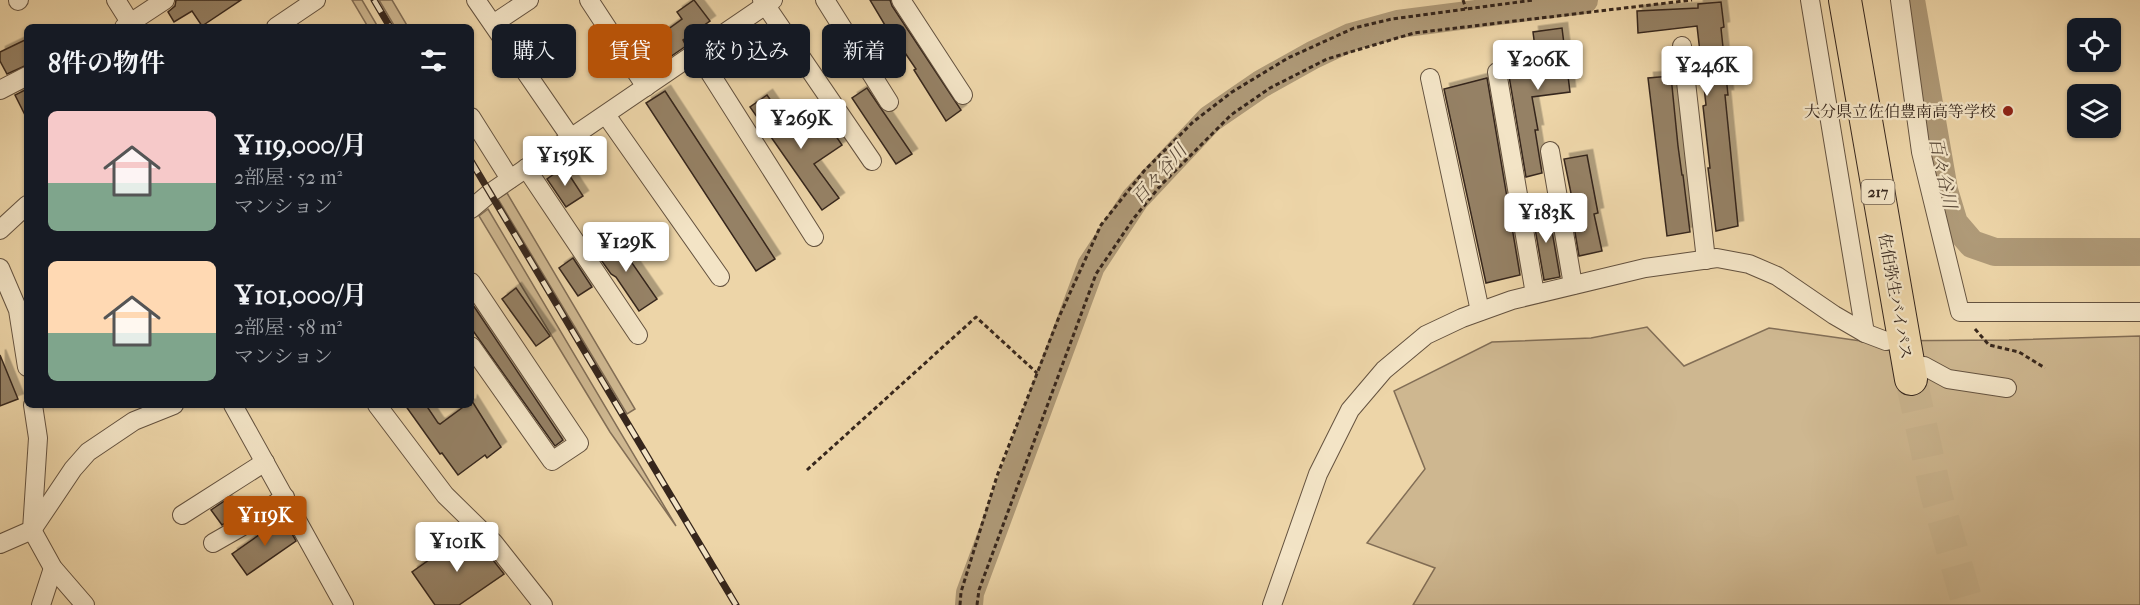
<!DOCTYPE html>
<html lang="ja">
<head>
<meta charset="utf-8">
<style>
  body { margin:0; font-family:"IM FELL French Canon","Noto Serif JP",serif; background:#242831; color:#f1f3f6; height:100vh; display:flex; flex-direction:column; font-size:22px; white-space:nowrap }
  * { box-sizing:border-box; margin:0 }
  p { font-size:20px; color:#9ea1a6 }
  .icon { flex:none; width:33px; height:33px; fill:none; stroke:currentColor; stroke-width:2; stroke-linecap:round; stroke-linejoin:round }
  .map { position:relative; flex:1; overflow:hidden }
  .details { position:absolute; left:24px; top:24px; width:450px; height:384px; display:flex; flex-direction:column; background:#171b24; border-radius:9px; box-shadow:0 2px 4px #0004 }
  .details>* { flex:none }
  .hud { position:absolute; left:492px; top:24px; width:570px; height:54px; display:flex; gap:12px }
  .tools { position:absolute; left:2067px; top:18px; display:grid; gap:12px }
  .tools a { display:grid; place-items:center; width:54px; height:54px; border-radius:9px; background:#171b24; box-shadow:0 2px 4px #0004; font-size:30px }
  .price { position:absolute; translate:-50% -51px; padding:0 14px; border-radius:6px; background:#fff; color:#222; font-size:20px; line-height:39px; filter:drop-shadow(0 2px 3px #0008) }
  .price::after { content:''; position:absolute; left:50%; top:36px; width:18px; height:14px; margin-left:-9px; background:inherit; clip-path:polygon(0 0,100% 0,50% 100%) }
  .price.selected { background:#b45309; color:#fff }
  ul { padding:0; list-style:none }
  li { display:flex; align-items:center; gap:18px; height:150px; padding:0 24px }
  li span { display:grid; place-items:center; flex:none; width:168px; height:120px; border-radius:9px; color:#555 }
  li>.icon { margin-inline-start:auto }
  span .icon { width:72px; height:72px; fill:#fffc; stroke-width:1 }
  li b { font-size:26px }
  h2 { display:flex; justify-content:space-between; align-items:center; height:72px; padding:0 24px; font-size:26px }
  .tag { padding:0 21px; border-radius:9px; background:#171b24; box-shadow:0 2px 4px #0004; font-size:21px; line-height:54px }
  .tag.selected { background:#b45309; color:#fff }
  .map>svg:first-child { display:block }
  .green { fill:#ceb790; stroke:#826e56; stroke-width:1.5 }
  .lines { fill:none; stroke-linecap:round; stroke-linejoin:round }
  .river { stroke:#af9a78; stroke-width:28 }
  .building { fill:#958165; stroke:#36261c; stroke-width:1.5; filter:url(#shadow) }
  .trunk-tunnel { stroke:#c8b28c; stroke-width:32; stroke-dasharray:32 16; stroke-linecap:butt }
  .minor-casing { stroke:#64523f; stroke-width:20 }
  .trunk-casing { stroke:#36261c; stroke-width:34 }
  .path { stroke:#36261c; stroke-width:3; stroke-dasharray:4.5 3; stroke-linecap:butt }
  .minor { stroke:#f3e4c6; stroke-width:18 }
  .trunk { stroke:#edd5a8; stroke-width:32 }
  .rail-casing { stroke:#36261c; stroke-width:7 }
  .rail { stroke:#f3e4c6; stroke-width:4.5; stroke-dasharray:14; stroke-linecap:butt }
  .poi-dot { fill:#8f2418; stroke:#f3e4c6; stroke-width:2 }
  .labels { text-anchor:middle; stroke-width:4.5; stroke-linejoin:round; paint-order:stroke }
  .shield { fill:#f3e4c6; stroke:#6f5f4f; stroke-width:1.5 }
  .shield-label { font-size:15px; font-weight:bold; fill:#36261c }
  .poi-label { font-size:16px; fill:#36261c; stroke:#f3e4c6; text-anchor:end }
  .street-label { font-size:16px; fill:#36261c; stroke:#f3e4c6 }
  .water-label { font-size:18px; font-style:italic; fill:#5a4938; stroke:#f3e4c6 }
</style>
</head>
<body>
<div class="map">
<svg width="2140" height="605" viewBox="0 0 2140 605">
  <defs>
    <filter id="shadow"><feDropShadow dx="5.5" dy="-5.5" stdDeviation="0" flood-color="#0004"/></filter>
  </defs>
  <rect width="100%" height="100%" fill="#edd5a8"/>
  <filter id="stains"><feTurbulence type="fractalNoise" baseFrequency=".00333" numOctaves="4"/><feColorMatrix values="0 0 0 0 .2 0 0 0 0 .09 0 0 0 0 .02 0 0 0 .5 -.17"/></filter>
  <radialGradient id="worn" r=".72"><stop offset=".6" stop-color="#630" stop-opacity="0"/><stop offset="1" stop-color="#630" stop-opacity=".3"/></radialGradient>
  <g class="green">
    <polygon points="352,0 362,0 378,27 368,27"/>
    <polygon points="379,0 392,0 408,27 395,27"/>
    <polygon points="507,193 635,409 627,414 498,199"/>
    <polygon points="488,209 676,526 610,432 479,216"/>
    <polygon points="1647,327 1684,366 1769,328 1861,341 2009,340 2140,336 2140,605 1413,605 1435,568 1367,543 1425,469 1394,391 1492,342 1591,338"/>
  </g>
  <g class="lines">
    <g class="river">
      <polyline points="1911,0 1944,190 1954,223 1972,244 1995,252 2140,252"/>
      <polyline points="969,605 970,593 1091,266 1135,199 1210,119 1261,84 1313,55 1351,37 1398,24 1584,0"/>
    </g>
  </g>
  <g class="building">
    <polygon points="176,0 241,0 202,26 192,11 174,22 168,12 175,6"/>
    <polygon points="694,0 710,21 683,40 686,46 670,57 656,38 682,19 677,12"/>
    <polygon points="870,0 890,0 892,6 961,110 946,121 914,70 916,69 897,41 895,42"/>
    <polygon points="1721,2 1724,27 1721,28 1728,95 1725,95 1738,226 1716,231 1708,168 1710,168 1703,106 1706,105 1697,26 1638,33 1637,11 1698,8 1698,4"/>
    <polygon points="1562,28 1570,92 1532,97 1538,130 1535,130 1542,173 1526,177 1508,70 1537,64 1533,32"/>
    <polygon points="27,39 27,65 7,74 0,61 0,52"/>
    <polygon points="1671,76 1678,146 1682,175 1683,175 1690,232 1667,236 1648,78"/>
    <polygon points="1487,78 1520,275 1486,283 1444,89"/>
    <polygon points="867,88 912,154 896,164 852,98"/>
    <polygon points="27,89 27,119 15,95"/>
    <polygon points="665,91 775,259 756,271 646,103"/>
    <polygon points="767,95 800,143 827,123 842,145 814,164 839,198 822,210 750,107"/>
    <polygon points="1587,155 1598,213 1594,214 1602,251 1579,256 1570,203 1573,203 1564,159"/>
    <polygon points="564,167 583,196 566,207 547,179"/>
    <polygon points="1548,208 1560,277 1544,280 1532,211"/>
    <polygon points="614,237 657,299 639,311 616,277 611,274 594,250"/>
    <polygon points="573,258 592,287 578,296 559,268"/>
    <polygon points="516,288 550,336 536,346 502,299"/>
    <polygon points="471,302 563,440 555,446 471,328"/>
    <polygon points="0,355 18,399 0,406"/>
    <polygon points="472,401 501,447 487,458 485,455 458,475 442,453 440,454 405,405 426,405 438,423 440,424 466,405 471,405"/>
    <polygon points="226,500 237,516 222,525 211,510"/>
    <polygon points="283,518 296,541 247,575 232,554"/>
    <polygon points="467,533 486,557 489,555 504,574 459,605 435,605 412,572"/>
  </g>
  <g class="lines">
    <polyline class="trunk-tunnel" points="1911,379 1936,494 1968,605"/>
    <g class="minor-casing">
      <g id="minor">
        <polyline points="116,0 133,27"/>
        <polyline points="476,0 571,138"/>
        <polyline points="589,0 646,87"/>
        <polyline points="762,0 872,161"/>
        <polyline points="825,0 889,102"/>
        <polyline points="901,0 963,95"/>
        <polyline points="1810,0 1865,333"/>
        <polyline points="1900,0 1921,152 1960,312 2140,312"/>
        <polyline points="18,1 19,0"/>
        <polyline points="493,24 529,0"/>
        <polyline points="124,27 165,0"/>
        <polyline points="276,27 316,0"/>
        <polyline points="1682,46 1706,260"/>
        <polyline points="696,51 814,237"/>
        <polyline points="1497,72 1535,294"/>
        <polyline points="1430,78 1480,311"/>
        <polyline points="0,90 27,76"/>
        <polyline points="606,115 720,277"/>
        <polyline points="471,117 510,179"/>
        <polyline points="1550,151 1573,285"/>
        <polyline points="526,168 638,335"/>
        <polyline points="471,209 490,193 773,0"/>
        <polyline points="0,230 27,205"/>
        <polyline points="0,268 18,310 27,367"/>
        <polyline points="471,282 579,443 552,461 471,346"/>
        <polyline points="1924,366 1948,379 2007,388"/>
        <polyline points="33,405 38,438 32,530 53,568 85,605"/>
        <polyline points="233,405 344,605"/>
        <polyline points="377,405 445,495 494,543 543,605"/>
        <polyline points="182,515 265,462"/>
        <polyline points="213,543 241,527 285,497"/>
        <polyline points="0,544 32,530 73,469 88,452 134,421 174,405"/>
        <polyline points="41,605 53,568"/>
        <polyline points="1272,605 1318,474 1350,410 1384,370 1426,335 1462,318 1512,300 1645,268 1717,258 1749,264 1777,276 1834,315 1865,333 1886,341"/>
      </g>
    </g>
    <g class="trunk-casing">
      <polyline id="trunk" points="1845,0 1911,379"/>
    </g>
    <g class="path">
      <polyline points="1463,0 1466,9"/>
      <polyline points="1975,329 1989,345 2019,352 2045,368"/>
      <polyline points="807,470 976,317 1037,373"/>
      <polyline points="960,605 961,592 997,476 1059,317 1101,225 1144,171 1193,122 1232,92 1288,58 1354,28 1392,19 1534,0"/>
      <polyline points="977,605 979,590 1096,274 1134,218 1161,185 1231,115 1270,88 1327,59 1414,33 1692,0"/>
    </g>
    <use href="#minor" class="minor"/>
    <use href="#trunk" class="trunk"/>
    <g class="rail-casing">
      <g id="rail">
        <polyline points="374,0 390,27"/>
        <polyline points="471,161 736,605"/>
      </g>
    </g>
    <use href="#rail" class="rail"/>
  </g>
  <circle class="poi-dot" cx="2008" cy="111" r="6"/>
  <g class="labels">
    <rect class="shield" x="1861.5" y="180" width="33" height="24" rx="4.5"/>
    <g class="shield-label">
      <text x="1878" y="197">217</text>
    </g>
    <g class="poi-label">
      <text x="1996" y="117">大分県立佐伯豊南高等学校</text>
    </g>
    <g class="street-label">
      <text transform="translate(1896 296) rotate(80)" y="6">佐伯弥生バイパス</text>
    </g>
    <g class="water-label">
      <text transform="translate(1943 173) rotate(78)" y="6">百々谷川</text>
      <text transform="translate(1159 174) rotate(-48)" y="6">百々谷川</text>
    </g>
  </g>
  <rect width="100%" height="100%" filter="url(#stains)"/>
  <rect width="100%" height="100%" fill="url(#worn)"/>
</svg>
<div class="tools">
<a><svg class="icon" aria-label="locate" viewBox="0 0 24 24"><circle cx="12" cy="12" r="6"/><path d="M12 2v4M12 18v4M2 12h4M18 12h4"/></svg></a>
<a><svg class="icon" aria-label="layers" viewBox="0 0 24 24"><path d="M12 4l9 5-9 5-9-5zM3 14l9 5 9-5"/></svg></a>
</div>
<b class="price" style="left:1538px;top:91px">¥206K</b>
<b class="price" style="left:1707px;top:97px">¥246K</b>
<b class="price" style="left:801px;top:150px">¥269K</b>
<b class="price" style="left:565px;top:187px">¥159K</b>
<b class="price" style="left:1546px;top:244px">¥183K</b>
<b class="price" style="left:626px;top:273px">¥129K</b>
<b class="price selected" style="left:265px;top:547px">¥119K</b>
<b class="price" style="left:457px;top:573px">¥101K</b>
<div class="hud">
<a class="tag">購入</a>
<a class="tag selected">賃貸</a>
<a class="tag">絞り込み</a>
<a class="tag">新着</a>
</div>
<section class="details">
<h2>8件の物件<svg class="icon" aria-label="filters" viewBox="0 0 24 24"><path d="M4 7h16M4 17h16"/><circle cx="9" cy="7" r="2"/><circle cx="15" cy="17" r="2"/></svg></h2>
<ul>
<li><span style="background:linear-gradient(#f6c9c9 60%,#7fa58c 0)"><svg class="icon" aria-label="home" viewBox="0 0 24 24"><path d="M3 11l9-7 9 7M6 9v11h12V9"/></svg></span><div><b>¥119,000/月</b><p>2部屋 · 52 m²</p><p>マンション</p></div></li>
<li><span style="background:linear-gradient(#ffd9b3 60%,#7fa58c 0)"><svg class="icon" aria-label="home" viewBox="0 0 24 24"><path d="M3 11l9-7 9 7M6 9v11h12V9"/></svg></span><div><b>¥101,000/月</b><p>2部屋 · 58 m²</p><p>マンション</p></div></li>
</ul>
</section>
</div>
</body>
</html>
